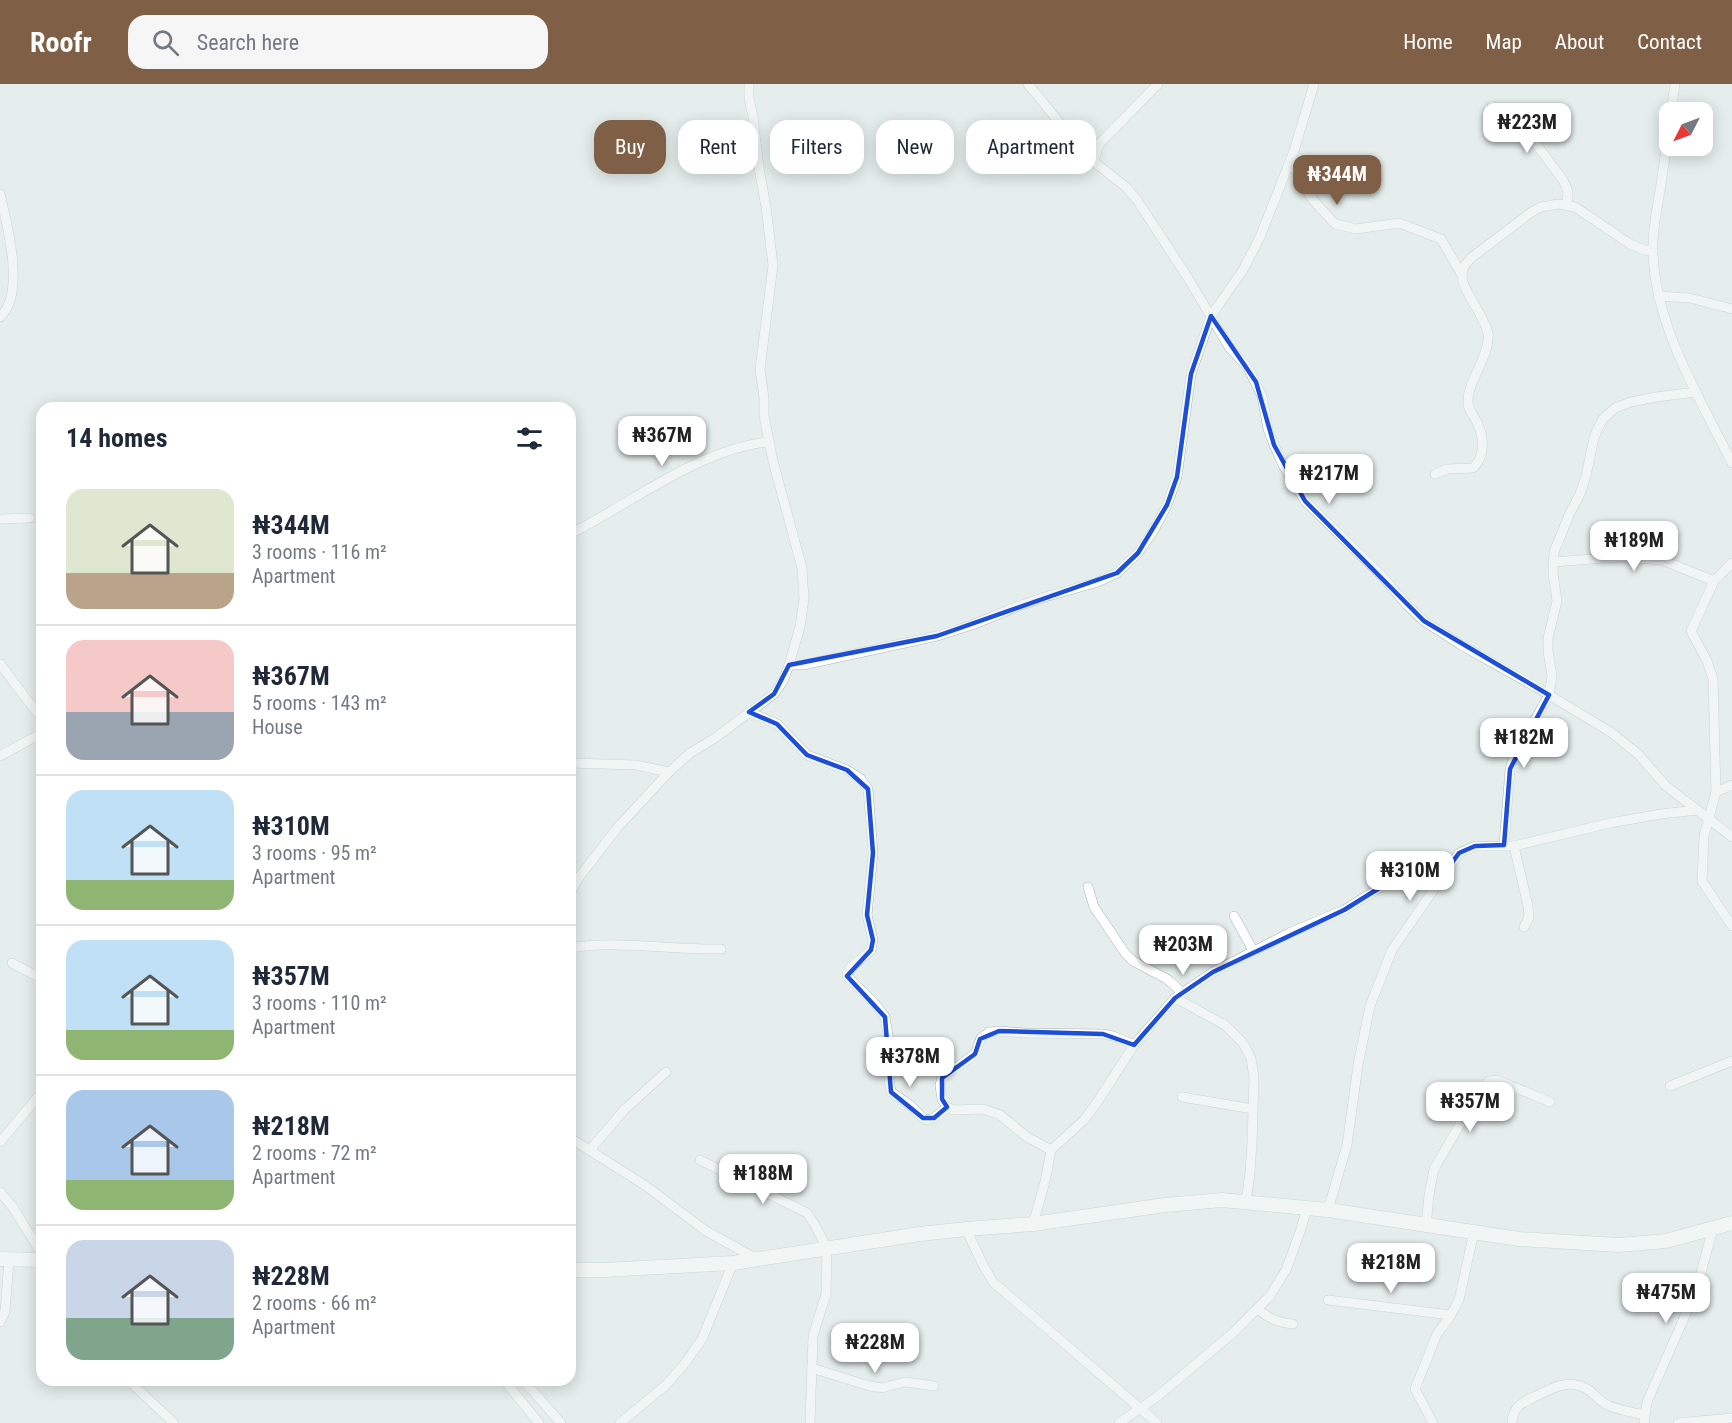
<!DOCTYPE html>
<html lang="en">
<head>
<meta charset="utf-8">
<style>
  body { margin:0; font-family:"Roboto Condensed",sans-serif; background:#f6f6f7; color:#1f2937; height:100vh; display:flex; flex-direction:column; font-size:22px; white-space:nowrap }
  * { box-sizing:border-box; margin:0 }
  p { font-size:20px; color:#747a83 }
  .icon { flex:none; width:33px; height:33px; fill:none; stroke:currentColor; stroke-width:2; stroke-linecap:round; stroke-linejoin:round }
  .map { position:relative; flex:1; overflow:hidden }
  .sheet { position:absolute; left:36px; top:318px; width:540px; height:984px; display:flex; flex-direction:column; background:#fff; border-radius:18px; box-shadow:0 3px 15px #0003 }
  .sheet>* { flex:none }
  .hud { position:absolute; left:594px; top:36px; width:570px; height:54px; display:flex; gap:12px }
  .needle { width:39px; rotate:228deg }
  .buttons { position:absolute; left:1659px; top:18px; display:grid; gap:12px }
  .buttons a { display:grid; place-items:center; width:54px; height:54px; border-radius:12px; background:#fff; box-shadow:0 3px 15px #0003; font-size:30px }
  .price { position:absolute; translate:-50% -51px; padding:0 14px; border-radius:12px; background:#fff; color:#222; font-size:20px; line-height:39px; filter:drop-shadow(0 2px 3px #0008) }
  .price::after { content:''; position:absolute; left:50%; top:36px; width:18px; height:14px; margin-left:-9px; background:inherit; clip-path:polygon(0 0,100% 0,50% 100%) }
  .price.on { background:#805f47; color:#fff }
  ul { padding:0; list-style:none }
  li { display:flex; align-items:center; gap:18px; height:150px; padding:0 30px }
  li+li { border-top:2px solid #e0e1e3 }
  li span { display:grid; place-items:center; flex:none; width:168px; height:120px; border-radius:18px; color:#555 }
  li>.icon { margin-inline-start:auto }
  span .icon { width:72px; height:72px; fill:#fffc; stroke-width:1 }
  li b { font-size:26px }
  h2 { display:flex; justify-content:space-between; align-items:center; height:72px; padding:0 30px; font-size:26px }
  .tag { padding:0 21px; border-radius:18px; background:#fff; box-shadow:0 3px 15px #0003; font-size:21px; line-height:54px }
  .tag.on { background:#805f47; color:#fff }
  header { display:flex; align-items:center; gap:36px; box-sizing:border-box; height:84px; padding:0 30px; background:#805f47; color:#fff }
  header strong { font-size:28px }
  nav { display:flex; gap:33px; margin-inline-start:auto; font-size:21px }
  .search { width:420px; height:54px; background:#f6f6f7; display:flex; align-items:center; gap:15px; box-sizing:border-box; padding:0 21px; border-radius:18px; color:#747a83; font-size:22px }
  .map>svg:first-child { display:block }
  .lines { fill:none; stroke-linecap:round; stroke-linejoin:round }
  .street-casing { stroke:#a7b7b5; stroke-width:10 }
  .secondary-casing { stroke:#a3bbb8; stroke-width:15 }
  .street { stroke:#fff; stroke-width:9 }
  .secondary { stroke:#fff; stroke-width:14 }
  .marked { fill:none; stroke:#1d4ed8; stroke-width:4.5; stroke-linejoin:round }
</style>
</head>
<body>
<header>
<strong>Roofr</strong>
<div class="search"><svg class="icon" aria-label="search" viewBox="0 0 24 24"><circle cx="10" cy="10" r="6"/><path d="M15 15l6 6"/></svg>Search here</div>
<nav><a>Home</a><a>Map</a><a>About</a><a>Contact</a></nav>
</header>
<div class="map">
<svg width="1732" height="1339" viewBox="0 0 1732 1339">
  <rect width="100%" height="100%" fill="#e5eeec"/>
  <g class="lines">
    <g class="street-casing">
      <g id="street">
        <polyline points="1028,0 1067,48 1094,78 1126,103 1137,116 1188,194 1229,263 1248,284 1262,312 1268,345 1274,361 1283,381 1305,417 1381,491 1407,521 1424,537 1461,561 1536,603 1612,649 1639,671 1666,702 1732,753"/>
        <polyline points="1492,22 1521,40 1563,96 1568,107 1567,120"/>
        <polyline points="1671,28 1675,0"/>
        <path d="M 1670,40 C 1666,64 1663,88 1659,113 C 1656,130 1652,149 1653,167 C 1654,240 1700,315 1732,379"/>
        <polyline points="1004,77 1023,76 1070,83 1094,78 1099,60 1158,0"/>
        <polyline points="1290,77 1313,116 1335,140 1356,145 1399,139 1441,155 1462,191"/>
        <path d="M 0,110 C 7,140 26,210 0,233"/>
        <polyline points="1658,212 1690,214 1732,225"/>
        <path d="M 1435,390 L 1447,385 L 1473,384 C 1485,373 1484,354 1478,341 C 1476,334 1469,327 1468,320 C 1466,299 1491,271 1488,249 C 1484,230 1461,206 1462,190 C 1462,183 1467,179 1471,174 L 1530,129 L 1541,123 L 1558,120 L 1575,123 L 1630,160 L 1644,166 L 1653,167"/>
        <polyline points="0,435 30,434"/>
        <path d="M 570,450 C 630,420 701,364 768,358"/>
        <polyline points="1553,478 1619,473 1662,476 1714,497"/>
        <polyline points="1732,479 1714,497 1691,547 1707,577 1713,595 1716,708 1704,752 1702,797 1732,842"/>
        <polyline points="0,580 42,635"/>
        <polyline points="789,581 803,581 937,552 972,541 1016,523 1045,513 1098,498 1117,489 1138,469 1154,446 1167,421 1177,393 1191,290 1211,232 1243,186 1260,153 1294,67 1314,0"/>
        <polyline points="749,628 777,640 807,671 847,686 860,694 868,705 873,769 867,831 873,856 871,866 849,885 847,892 876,921 885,933 891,969 889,995 891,1008 910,1021 923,1034 926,1036 934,1034 947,1023"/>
        <polyline points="0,672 42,649"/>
        <polyline points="570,679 636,681 669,688"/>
        <polyline points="1716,708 1732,701"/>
        <polyline points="1504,761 1510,685 1514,673 1549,611 1552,592 1548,567 1548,554 1557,517 1553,489 1554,468 1569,431 1580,410 1586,392 1594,354 1598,344 1603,335 1615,324 1631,318 1656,313 1696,308"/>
        <polyline points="1514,762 1528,822 1529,833 1524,843"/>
        <polyline points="1088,803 1094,823 1125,869 1133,877 1167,895 1183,909"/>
        <polyline points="570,809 580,792 617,744 669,688 690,669 715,654 774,610 783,597 789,581 800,543 804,515 802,484 773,377 764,332 764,314 760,285 773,181 766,123 759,84 753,33 749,14 749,0"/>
        <polyline points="1234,832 1254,868"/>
        <path d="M 570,864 C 620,856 670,866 721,865"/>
        <polyline points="12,879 42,895"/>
        <polyline points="1175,914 1225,941 1243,959 1251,974 1254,994 1252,1058 1250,1089 1246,1118"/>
        <polyline points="1670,1002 1732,977"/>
        <polyline points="1182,1013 1253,1025"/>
        <polyline points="570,1054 646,1102 706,1147 757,1175"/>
        <polyline points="0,1058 42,1008"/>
        <polyline points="590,1066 624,1026 666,988"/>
        <polyline points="1051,1066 1027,1053 1000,1031 983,1025 953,1026 947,1023 942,1015 940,1001 942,994 975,970 981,954 989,948 999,947 1024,949 1103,950 1113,952 1134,961"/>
        <polyline points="700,1076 807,1129 815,1141 827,1165 826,1210 813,1252 810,1339"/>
        <polyline points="0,1108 12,1122 42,1170"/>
        <polyline points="1328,1126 1347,1061 1358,981 1370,922 1392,866 1459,769 1475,762 1514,762 1610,739 1661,730 1698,726"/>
        <polyline points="1033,1140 1045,1098 1051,1066 1084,1036 1098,1017 1134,961 1175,914 1213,888 1289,849 1344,826 1421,778 1451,780"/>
        <polyline points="1426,1142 1429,1111 1434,1085 1480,1006 1489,997 1497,996 1550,1018"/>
        <polyline points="966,1145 983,1181 993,1198 1157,1339"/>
        <polyline points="1328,1216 1451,1231"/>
        <path d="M 1257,1225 C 1269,1234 1278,1239 1293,1240"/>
        <polyline points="0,1238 5,1228 9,1175"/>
        <polyline points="812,1284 869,1302 882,1304 905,1298 934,1302"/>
        <polyline points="128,1296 174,1339"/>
        <polyline points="504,1296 539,1339"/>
        <polyline points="523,1296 561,1339"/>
        <polyline points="620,1339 666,1301 686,1278 702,1255 733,1179"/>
        <polyline points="1119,1339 1158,1312 1234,1248 1270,1212 1286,1186 1300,1148 1307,1124"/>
        <polyline points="1433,1339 1415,1305 1437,1250 1451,1231 1459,1216 1474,1148"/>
        <path d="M 1512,1339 C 1513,1324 1520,1319 1534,1313 C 1553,1304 1569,1293 1590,1307 C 1595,1311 1599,1316 1604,1319 C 1615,1326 1632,1328 1644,1331"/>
        <polyline points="1644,1339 1647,1318 1696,1207 1713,1144"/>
        <polyline points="1678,1339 1732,1334"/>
      </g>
    </g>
    <g class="secondary-casing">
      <g id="secondary">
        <polyline points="0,1175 42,1176"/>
        <polyline points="570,1186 604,1186 733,1179 920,1150 966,1145 1033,1140 1165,1121 1222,1116 1328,1126 1519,1155 1619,1161 1666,1157 1732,1139"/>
      </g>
    </g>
    <use href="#street" class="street"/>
    <use href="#secondary" class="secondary"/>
  </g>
  <path d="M0 0H1732V1339H0ZM 1211,232 L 1256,298 L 1274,361 L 1305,417 L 1424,537 L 1549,611 L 1510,685 L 1504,761 L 1475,762 L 1459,769 L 1451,780 L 1421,778 L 1344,826 L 1213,888 L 1175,914 L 1134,961 L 1103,950 L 999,947 L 980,955 L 975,970 L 942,994 L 942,1015 L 947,1023 L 934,1034 L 923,1034 L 891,1008 L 885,933 L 847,892 L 871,866 L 873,856 L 867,831 L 873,769 L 868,705 L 847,686 L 807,671 L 777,640 L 749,628 L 774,610 L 789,581 L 937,552 L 1117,489 L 1138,469 L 1167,421 L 1177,393 L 1191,290 Z" fill="#e5eeec" fill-opacity=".55" fill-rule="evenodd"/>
  <path class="marked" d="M 1211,232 L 1256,298 L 1274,361 L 1305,417 L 1424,537 L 1549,611 L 1510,685 L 1504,761 L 1475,762 L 1459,769 L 1451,780 L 1421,778 L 1344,826 L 1213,888 L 1175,914 L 1134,961 L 1103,950 L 999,947 L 980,955 L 975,970 L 942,994 L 942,1015 L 947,1023 L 934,1034 L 923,1034 L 891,1008 L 885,933 L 847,892 L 871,866 L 873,856 L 867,831 L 873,769 L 868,705 L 847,686 L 807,671 L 777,640 L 749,628 L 774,610 L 789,581 L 937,552 L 1117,489 L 1138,469 L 1167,421 L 1177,393 L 1191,290 Z"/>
</svg>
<div class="buttons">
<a><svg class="needle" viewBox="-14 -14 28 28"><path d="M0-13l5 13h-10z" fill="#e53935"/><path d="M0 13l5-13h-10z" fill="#747a83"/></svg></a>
</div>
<b class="price" style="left:1527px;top:70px">₦223M</b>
<b class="price on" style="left:1337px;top:122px">₦344M</b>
<b class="price" style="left:662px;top:383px">₦367M</b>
<b class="price" style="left:1329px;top:421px">₦217M</b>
<b class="price" style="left:1634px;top:488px">₦189M</b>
<b class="price" style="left:1524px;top:685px">₦182M</b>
<b class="price" style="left:1410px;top:818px">₦310M</b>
<b class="price" style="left:1183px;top:892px">₦203M</b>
<b class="price" style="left:910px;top:1004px">₦378M</b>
<b class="price" style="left:1470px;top:1049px">₦357M</b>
<b class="price" style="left:763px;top:1121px">₦188M</b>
<b class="price" style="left:1391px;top:1210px">₦218M</b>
<b class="price" style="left:1666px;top:1240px">₦475M</b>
<b class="price" style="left:875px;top:1290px">₦228M</b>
<div class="hud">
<a class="tag on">Buy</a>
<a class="tag">Rent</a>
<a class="tag">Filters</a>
<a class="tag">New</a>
<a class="tag">Apartment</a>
</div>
<section class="sheet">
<h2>14 homes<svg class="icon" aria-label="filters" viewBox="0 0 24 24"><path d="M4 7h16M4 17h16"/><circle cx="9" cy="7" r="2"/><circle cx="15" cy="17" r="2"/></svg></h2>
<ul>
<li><span style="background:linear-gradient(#dfe7d0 70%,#b9a48a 0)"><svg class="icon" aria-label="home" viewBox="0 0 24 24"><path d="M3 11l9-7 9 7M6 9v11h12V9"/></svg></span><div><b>₦344M</b><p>3 rooms · 116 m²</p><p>Apartment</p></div></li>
<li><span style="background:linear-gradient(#f6c9c9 60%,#9aa5b1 0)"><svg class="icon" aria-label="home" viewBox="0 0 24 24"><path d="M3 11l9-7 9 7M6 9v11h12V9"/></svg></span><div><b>₦367M</b><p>5 rooms · 143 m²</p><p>House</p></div></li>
<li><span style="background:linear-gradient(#bfe0f5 75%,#8fb573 0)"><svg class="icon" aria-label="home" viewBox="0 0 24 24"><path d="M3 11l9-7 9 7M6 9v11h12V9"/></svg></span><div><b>₦310M</b><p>3 rooms · 95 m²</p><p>Apartment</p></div></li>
<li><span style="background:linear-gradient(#bfe0f5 75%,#8fb573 0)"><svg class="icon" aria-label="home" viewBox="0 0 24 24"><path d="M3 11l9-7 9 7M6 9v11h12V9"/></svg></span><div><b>₦357M</b><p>3 rooms · 110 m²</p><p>Apartment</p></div></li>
<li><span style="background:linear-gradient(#a9c7e8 75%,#8fb573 0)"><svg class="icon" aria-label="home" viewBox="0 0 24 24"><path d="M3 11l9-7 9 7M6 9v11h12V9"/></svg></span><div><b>₦218M</b><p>2 rooms · 72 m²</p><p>Apartment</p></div></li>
<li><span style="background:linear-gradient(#c9d6e8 65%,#7fa58c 0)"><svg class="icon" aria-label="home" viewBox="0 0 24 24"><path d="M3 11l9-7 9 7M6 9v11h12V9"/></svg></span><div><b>₦228M</b><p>2 rooms · 66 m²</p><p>Apartment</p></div></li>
</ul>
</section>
</div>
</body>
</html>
